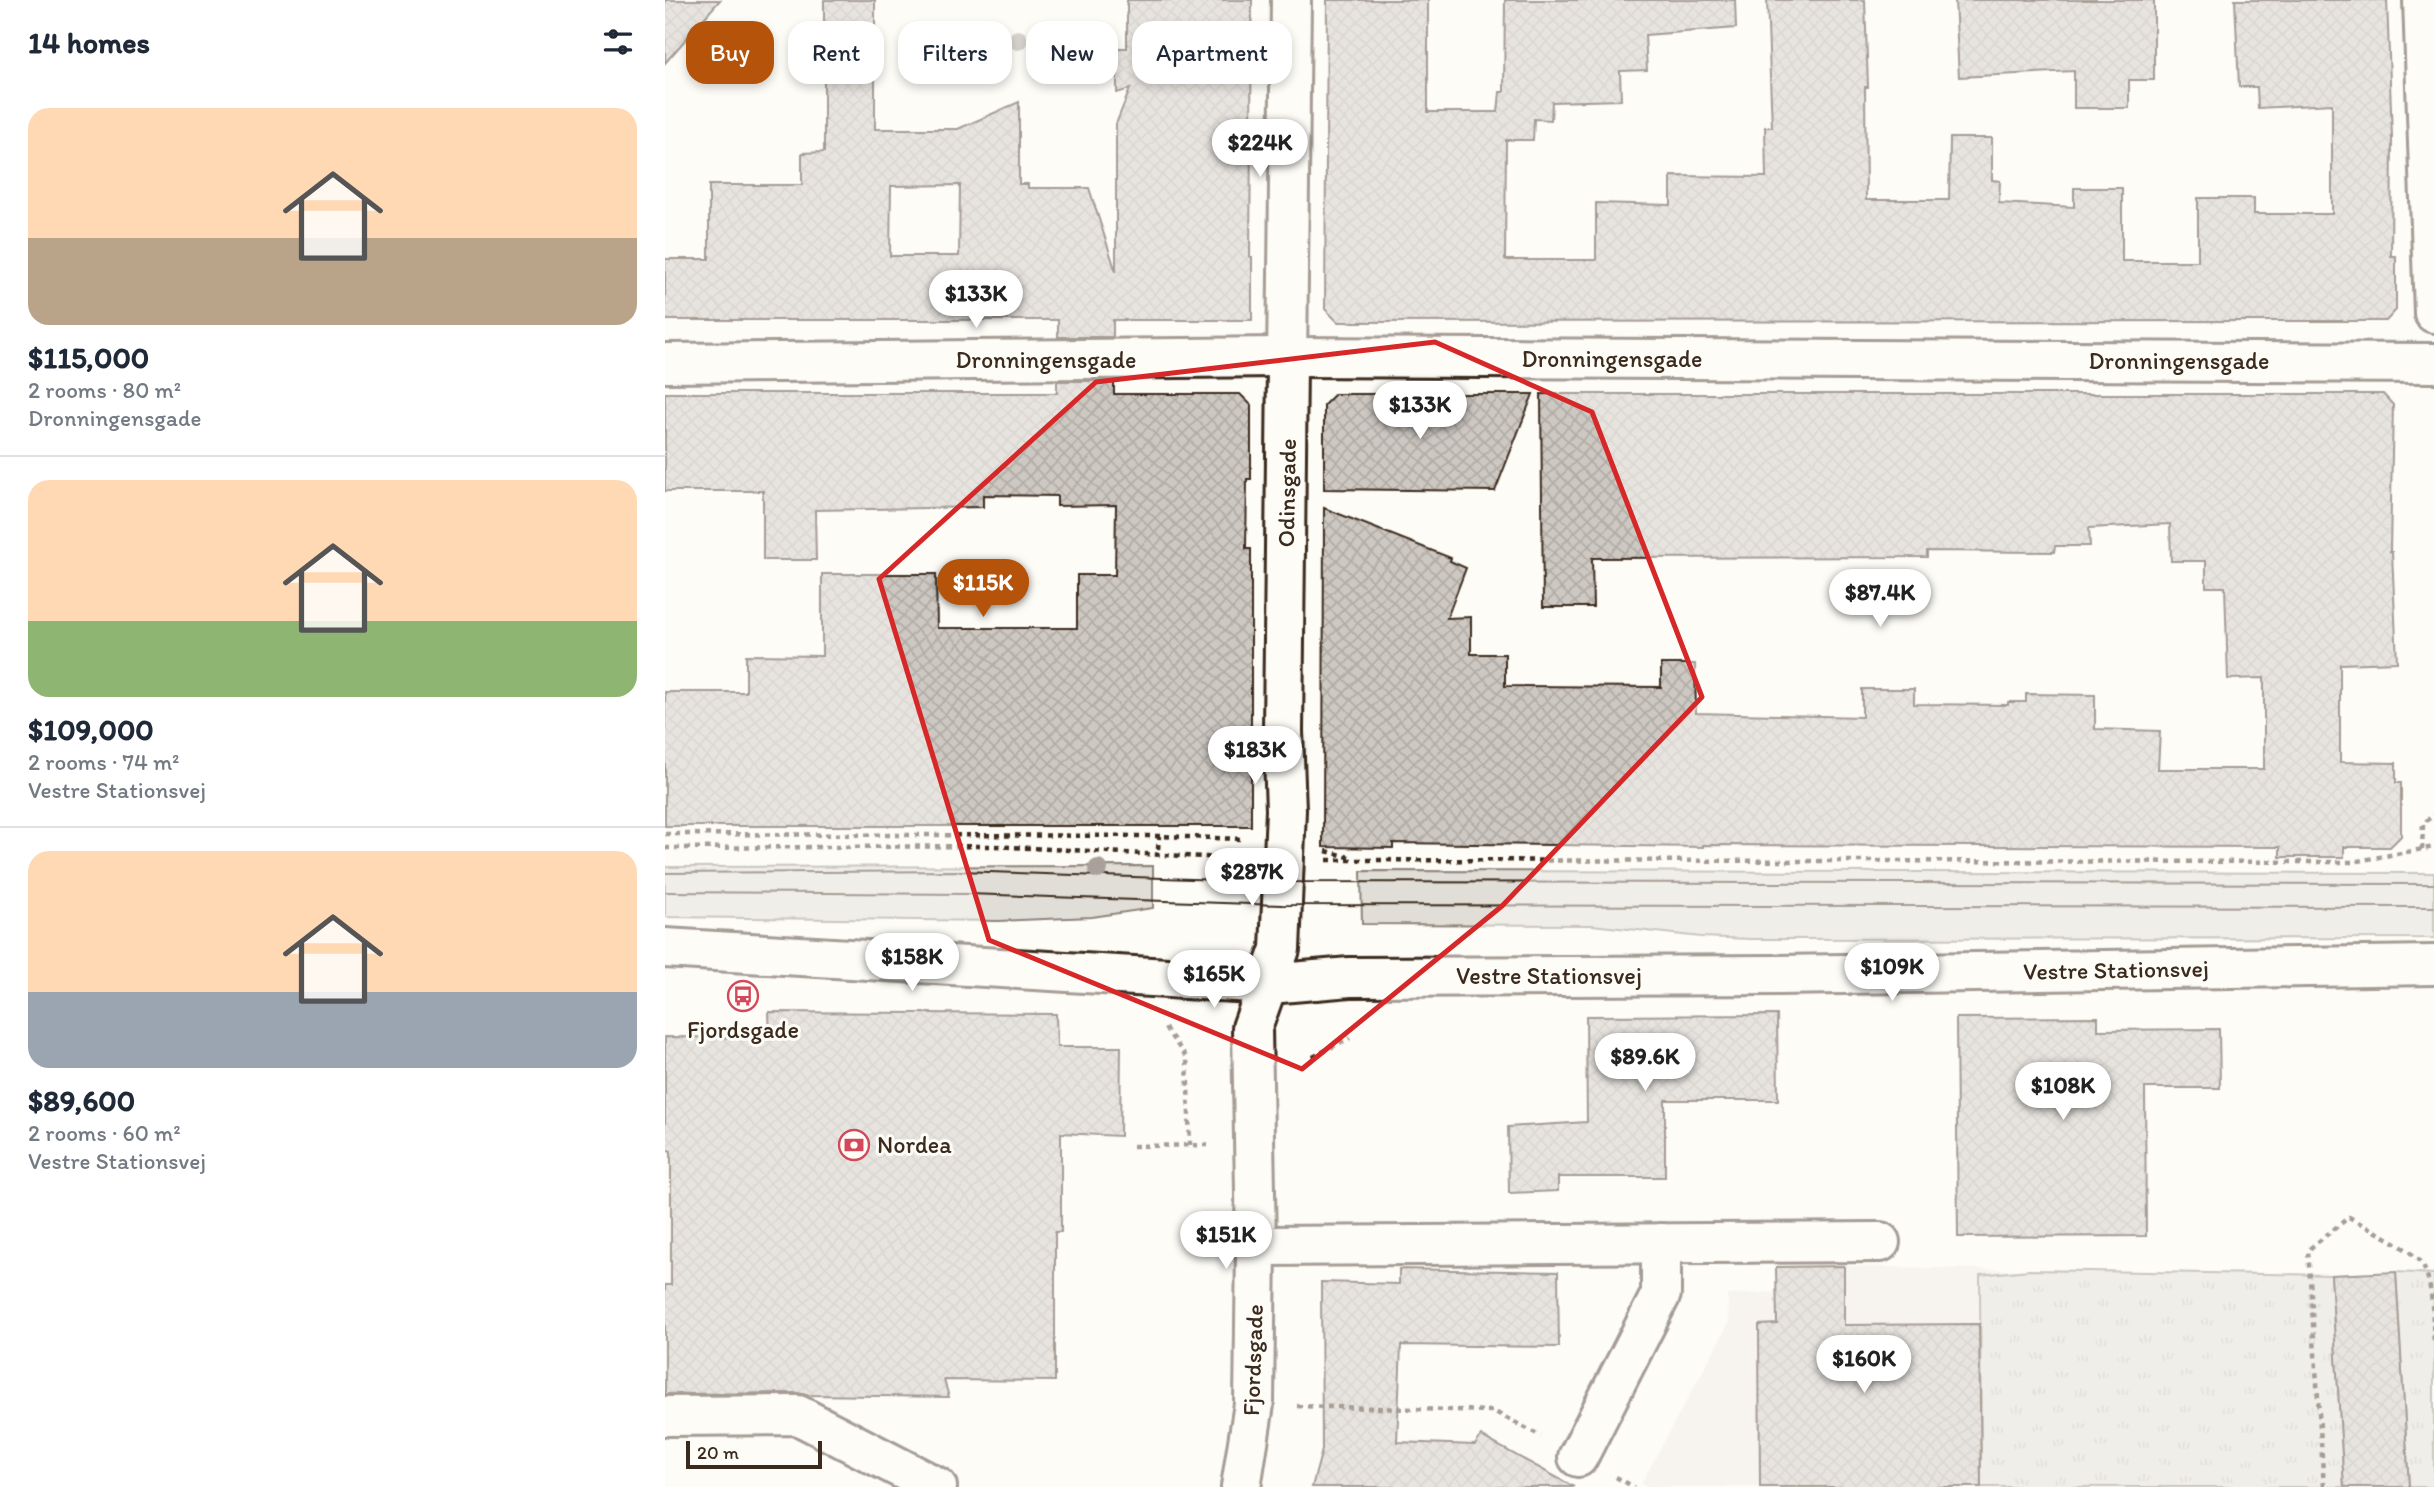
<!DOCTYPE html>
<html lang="en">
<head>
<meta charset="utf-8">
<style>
  body { margin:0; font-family:Itim,sans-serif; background:#f2f2f3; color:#1f2937; height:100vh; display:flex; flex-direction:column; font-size:26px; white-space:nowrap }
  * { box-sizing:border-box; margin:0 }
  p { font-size:23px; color:#747a83 }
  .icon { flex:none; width:38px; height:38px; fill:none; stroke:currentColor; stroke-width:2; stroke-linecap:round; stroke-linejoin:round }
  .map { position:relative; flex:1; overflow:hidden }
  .details { display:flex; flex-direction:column; background:#fff; width:665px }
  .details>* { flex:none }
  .hud { position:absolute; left:21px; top:21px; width:665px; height:63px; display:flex; gap:14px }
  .scale { position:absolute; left:21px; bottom:18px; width:136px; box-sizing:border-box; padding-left:7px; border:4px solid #3b2a1e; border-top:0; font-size:19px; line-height:24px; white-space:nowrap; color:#3b2a1e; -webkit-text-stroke:5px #fdfcf7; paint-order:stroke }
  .price { position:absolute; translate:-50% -60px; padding:0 16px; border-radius:24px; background:#fff; color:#222; font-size:23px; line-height:46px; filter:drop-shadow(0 2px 4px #0008) }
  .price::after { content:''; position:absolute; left:50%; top:42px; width:21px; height:16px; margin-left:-10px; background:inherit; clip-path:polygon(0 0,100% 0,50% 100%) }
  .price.on { background:#b45309; color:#fff }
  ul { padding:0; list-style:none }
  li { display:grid; align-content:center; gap:14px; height:371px; padding:0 28px }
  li+li { border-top:2px solid #e0e1e3 }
  li span { display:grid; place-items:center; height:217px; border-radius:21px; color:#555 }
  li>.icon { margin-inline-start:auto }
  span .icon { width:126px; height:126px; fill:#fffc; stroke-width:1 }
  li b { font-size:30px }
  h2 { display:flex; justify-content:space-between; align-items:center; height:84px; padding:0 28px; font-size:30px }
  .pill { padding:0 24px; border-radius:21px; background:#fff; box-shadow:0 4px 10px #0003; font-size:24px; line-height:63px }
  .pill.on { background:#b45309; color:#fff }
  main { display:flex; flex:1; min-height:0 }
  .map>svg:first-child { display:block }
  .built { fill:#efece7 }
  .grass { fill:#e1ded7; stroke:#8e847a; stroke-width:2 }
  .park { fill:url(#park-tufts); stroke:#8e847a; stroke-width:2 }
  .building { fill:url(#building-cross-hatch); stroke:#3b2a1e; stroke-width:2; fill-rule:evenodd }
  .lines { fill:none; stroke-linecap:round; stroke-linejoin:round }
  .minor-casing { stroke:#3b2a1e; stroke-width:44 }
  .path { stroke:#3b2a1e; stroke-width:4.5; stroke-dasharray:5 5; stroke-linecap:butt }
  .minor { stroke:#fdfcf7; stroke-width:38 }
  .tram { stroke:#3b2a1e; stroke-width:2 }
  .tree { fill:#a9a199 }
  .marked { fill:none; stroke:#d62828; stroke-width:5; stroke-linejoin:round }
  .labels { text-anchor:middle; stroke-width:6; stroke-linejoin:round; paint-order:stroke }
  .street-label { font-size:24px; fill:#3b2a1e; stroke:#fdfcf7 }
  .poi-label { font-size:24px; fill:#3b2a1e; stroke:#fdfcf7 }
</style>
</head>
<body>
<main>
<section class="details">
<h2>14 homes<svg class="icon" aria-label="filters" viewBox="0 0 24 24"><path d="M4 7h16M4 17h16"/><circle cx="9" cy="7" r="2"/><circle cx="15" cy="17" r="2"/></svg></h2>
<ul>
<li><span style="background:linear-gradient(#ffd9b3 60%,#b9a48a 0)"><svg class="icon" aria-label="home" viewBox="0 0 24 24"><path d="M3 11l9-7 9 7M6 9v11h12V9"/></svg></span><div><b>$115,000</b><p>2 rooms · 80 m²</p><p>Dronningensgade</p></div></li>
<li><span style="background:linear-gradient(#ffd9b3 65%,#8fb573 0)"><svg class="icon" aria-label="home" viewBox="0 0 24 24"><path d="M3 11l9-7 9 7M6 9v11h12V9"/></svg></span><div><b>$109,000</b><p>2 rooms · 74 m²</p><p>Vestre Stationsvej</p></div></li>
<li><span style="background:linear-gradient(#ffd9b3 65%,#9aa5b1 0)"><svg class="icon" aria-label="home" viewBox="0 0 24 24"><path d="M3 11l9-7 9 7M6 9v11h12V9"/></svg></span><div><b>$89,600</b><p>2 rooms · 60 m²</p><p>Vestre Stationsvej</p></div></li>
</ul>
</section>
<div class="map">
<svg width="1769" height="1487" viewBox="0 0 1769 1487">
  <defs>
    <pattern id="park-tufts" width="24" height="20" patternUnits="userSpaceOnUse" patternTransform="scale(1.75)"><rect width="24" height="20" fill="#e1ded7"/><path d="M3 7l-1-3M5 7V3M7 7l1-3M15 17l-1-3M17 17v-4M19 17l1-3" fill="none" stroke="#c2bfb8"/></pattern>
    <pattern id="building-cross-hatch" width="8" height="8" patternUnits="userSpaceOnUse" patternTransform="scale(1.75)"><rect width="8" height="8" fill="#cdc8c2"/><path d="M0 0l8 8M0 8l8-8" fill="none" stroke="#b1aca6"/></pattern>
  </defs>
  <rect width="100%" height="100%" fill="#fdfcf7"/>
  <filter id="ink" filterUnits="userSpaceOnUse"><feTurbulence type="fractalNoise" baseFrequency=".0143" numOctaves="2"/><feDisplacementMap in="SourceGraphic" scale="14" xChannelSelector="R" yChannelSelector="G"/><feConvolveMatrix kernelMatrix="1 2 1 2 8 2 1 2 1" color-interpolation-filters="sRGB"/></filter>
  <g filter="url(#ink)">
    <polygon class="built" points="1179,1266 1364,1270 1368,1487 982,1487 976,1484 1064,1323 1062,1295 1111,1292 1111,1267"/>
    <g class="grass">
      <polygon points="488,866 488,908 427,917 334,921 0,917 0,867"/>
      <polygon points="696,871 1769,873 1769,938 1086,939 1036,937 927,925 697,924"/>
    </g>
    <g class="park">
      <polygon points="1364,1270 1666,1275 1679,1487 1316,1487 1315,1275"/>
      <polygon points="1731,1272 1769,1274 1769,1487 1744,1487"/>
    </g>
    <g class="building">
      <polygon points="0,0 55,0 0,63"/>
      <path d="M 159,0 L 210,0 L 210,129 L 293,129 L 354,102 L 354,184 L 363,184 L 363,188 L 424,188 L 451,272 L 451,124 L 465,89 L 452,93 L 452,48 L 462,48 L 462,0 L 587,0 L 585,257 L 587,257 L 587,320 L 448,320 L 448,337 L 393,337 L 393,320 L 0,320 L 0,259 L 44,259 L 44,185 L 137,185 L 137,153 L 159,152 ZM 295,185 L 294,256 L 225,256 L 226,186 Z"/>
      <polygon points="662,0 763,0 763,112 833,112 835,92 839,92 840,0 1070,0 1071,28 980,35 982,70 955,71 956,100 887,102 886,120 869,119 868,140 841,140 840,260 931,260 931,203 1006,205 1006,176 1101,177 1100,127 1107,127 1102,0 1200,0 1203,87 1200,87 1201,200 1284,200 1285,138 1327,138 1327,180 1335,181 1334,203 1409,207 1409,188 1457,188 1457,261 1533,261 1533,198 1589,198 1589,214 1667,214 1667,104 1593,108 1592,87 1574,87 1570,0 1722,0 1727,137 1726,256 1731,256 1731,310 1721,321 673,322 660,309"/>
      <polygon points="1290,0 1489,0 1489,80 1464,80 1464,108 1409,108 1409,71 1294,77"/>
      <polygon points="392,381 449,381 449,394 575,394 586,405 586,479 582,479 581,549 586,549 586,826 0,826 0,692 81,692 81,655 157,656 157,574 271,574 272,628 412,628 412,575 450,575 451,505 392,506 392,496 318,495 318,507 150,510 151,560 98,560 98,491 0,491 0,393 392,393"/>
      <polygon points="670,394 868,394 830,491 659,489 659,405"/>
      <polygon points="876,394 1718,394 1728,405 1725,552 1727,552 1732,662 1675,664 1675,762 1731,763 1731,783 1736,783 1736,836 1725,847 1679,847 1679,857 1615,857 1615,847 1038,845 1038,847 728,843 728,848 658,847 659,508 786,558 785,561 801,568 782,618 806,617 806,654 840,654 840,686 996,687 996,664 1030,664 1031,713 1197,717 1197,689 1249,689 1249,704 1343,705 1343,702 1361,702 1361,694 1430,695 1430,729 1495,731 1493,769 1599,769 1599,678 1563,679 1560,587 1541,587 1541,561 1506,561 1505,524 1424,528 1425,546 1390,546 1389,552 1262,551 1262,557 927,558 928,607 878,607"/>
      <polygon points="104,1012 391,1014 392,1047 456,1047 455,1136 396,1133 396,1232 390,1232 390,1381 279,1380 284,1397 142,1395 133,1393 0,1394 0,1285 6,1285 6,1151 0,1149 0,1037 105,1038"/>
      <polygon points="1112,1015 1113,1100 1000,1100 1000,1177 893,1177 893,1191 844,1193 843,1127 922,1122 921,1016"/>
      <polygon points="1433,1017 1433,1030 1554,1029 1555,1088 1480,1088 1481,1236 1293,1237 1291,1018"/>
      <polygon points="1179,1266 1179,1325 1314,1324 1316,1487 1095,1487 1094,1325 1112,1324 1111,1267"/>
      <polygon points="734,1269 893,1272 894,1347 736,1345 732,1442 810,1445 816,1436 909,1487 647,1487 657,1450 656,1282 734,1284"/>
      <polygon points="1731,1272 1744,1487 1679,1487 1666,1275"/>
    </g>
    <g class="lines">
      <g class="minor-casing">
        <g id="minor">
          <polyline points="1758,0 1769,313"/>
          <polyline points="0,363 624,357 1769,363"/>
          <polyline points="0,948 604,984 685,977 1112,975 1769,965"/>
          <polyline points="591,1246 1215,1242"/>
          <polyline points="0,1416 133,1415 272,1487"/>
          <polyline points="913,1457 996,1294 996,1243"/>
          <polyline points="576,1487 589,1404 591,1246 587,1028 615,949 621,810 618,731 626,0"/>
        </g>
      </g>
      <g class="path">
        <polyline points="0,834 494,836 577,839"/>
        <polyline points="0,848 328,846 576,859"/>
        <polyline points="493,849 494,836"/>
        <polyline points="1757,850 1758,824 1769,814"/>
        <polyline points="661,851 684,857"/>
        <polyline points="662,860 1687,862 1769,847"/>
        <polyline points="500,1028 522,1058 525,1145"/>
        <polyline points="648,1057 685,1038"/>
        <polyline points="468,1146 547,1145"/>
        <polyline points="632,1406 828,1411 876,1436"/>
        <polyline points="951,1477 969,1487"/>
        <path d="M 1659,1487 L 1643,1250 L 1684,1217 C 1702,1228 1748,1248 1758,1266 C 1769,1288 1767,1318 1769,1342"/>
      </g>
      <use href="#minor" class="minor"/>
      <g class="tram">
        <polyline points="0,873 295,871 618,882 1769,884"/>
        <polyline points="0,892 303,894 617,905 1769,907"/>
      </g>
    </g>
    <g class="tree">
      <circle cx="353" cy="40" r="10"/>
      <circle cx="433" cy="869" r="10"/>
    </g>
  </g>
  <path d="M0 0H1769V1487H0ZM 770,342 L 927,412 L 1037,697 L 837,906 L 637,1069 L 324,940 L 214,579 L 431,382 Z" fill="#fdfcf7" fill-opacity=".55" fill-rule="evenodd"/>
  <path class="marked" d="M 770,342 L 927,412 L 1037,697 L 837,906 L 637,1069 L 324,940 L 214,579 L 431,382 Z"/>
  <defs>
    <g id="bus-ring" transform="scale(1.575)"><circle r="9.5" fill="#fdfcf7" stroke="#d1495b" stroke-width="1.5"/><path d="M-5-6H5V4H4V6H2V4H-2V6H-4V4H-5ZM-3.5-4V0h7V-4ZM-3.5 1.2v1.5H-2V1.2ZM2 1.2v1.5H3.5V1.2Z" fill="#d1495b"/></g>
    <g id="bank-ring" transform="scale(1.575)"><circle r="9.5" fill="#fdfcf7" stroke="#d1495b" stroke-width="1.5"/><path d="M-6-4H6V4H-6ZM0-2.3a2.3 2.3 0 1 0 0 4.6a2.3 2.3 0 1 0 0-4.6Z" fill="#d1495b"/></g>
  </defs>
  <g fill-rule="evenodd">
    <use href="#bus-ring" x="78" y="996"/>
    <use href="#bank-ring" x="189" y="1145"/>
  </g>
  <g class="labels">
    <g class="street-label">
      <text x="947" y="367">Dronningensgade</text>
      <text x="381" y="368">Dronningensgade</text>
      <text x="1514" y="369">Dronningensgade</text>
      <text transform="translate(622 493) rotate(-89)" y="8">Odinsgade</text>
      <text transform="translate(1451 970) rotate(-1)" y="8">Vestre Stationsvej</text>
      <text x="884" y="984">Vestre Stationsvej</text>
      <text transform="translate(588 1360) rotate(-88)" y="8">Fjordsgade</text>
    </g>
    <g class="poi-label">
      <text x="78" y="1038">Fjordsgade</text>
      <text x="212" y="1153" text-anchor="start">Nordea</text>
    </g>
  </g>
</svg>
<div class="scale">20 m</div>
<b class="price" style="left:595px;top:179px">$224K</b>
<b class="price" style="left:311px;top:330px">$133K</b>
<b class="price" style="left:755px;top:441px">$133K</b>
<b class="price on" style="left:318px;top:619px">$115K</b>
<b class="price" style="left:1215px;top:629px">$87.4K</b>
<b class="price" style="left:590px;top:786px">$183K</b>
<b class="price" style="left:587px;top:908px">$287K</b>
<b class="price" style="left:247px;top:993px">$158K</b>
<b class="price" style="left:1227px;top:1003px">$109K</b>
<b class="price" style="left:549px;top:1010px">$165K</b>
<b class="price" style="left:980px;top:1093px">$89.6K</b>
<b class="price" style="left:1398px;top:1122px">$108K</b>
<b class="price" style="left:561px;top:1271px">$151K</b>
<b class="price" style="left:1199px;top:1395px">$160K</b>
<div class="hud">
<a class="pill on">Buy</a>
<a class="pill">Rent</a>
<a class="pill">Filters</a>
<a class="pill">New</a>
<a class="pill">Apartment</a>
</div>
</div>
</main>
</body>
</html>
